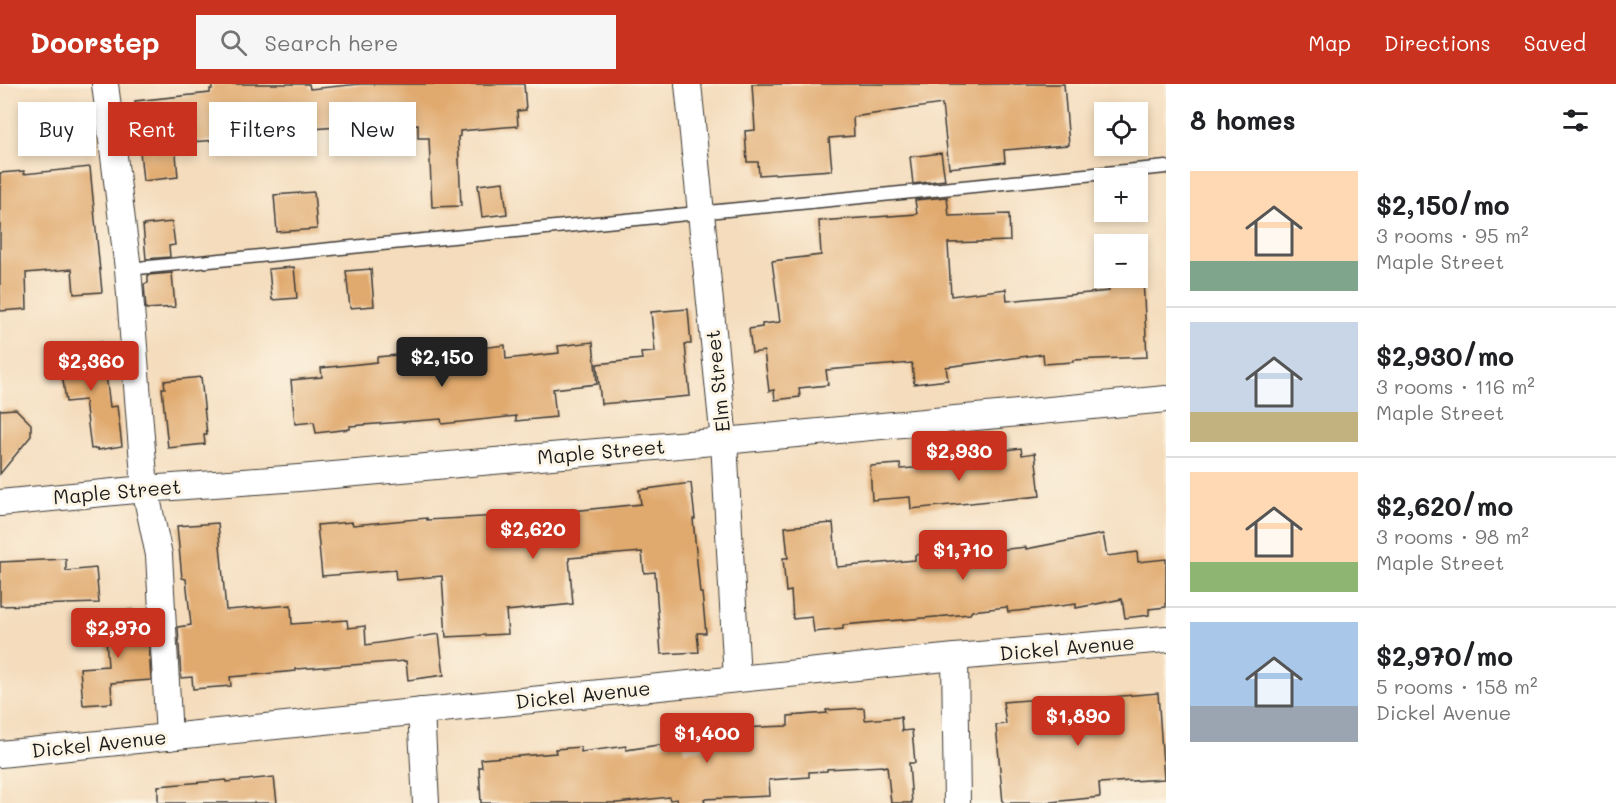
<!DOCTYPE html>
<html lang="en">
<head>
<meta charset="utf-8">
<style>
  body { margin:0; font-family:Mali,sans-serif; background:#f6f6f6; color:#202124; height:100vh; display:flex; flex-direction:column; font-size:22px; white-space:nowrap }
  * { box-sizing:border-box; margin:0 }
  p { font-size:20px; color:#757577 }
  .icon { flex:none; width:33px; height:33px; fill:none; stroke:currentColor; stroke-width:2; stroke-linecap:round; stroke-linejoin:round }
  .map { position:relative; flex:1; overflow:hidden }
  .details { display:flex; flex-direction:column; background:#fff; width:450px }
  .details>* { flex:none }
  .banner { position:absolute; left:18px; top:18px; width:570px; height:54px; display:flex; gap:12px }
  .buttons { position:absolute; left:1094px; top:18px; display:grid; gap:12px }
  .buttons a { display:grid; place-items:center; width:54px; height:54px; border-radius:0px; background:#fff; box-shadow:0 3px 9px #0003; font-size:30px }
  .price { position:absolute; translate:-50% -51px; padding:0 14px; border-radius:6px; background:#c8321e; color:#fff; font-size:20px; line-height:39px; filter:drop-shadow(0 2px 3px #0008) }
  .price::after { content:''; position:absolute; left:50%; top:36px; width:18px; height:14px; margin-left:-9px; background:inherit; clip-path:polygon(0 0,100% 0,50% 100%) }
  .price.on { background:#222; color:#fff }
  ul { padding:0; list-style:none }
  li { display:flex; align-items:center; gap:18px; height:150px; padding:0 24px }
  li+li { border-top:2px solid #e0e0e0 }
  li span { display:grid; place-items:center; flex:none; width:168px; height:120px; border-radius:0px; color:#555 }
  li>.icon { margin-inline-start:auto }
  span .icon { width:72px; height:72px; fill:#fffc; stroke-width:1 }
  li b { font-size:26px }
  h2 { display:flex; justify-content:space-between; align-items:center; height:72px; padding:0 24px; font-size:26px }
  .chip { padding:0 21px; border-radius:0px; background:#fff; box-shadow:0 3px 9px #0003; font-size:21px; line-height:54px }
  .chip.on { background:#c8321e; color:#fff }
  header { display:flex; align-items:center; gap:36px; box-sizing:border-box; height:84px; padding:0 30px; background:#c8321e; color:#fff }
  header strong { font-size:28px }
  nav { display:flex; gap:33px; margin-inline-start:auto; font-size:21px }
  .search { width:420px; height:54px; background:#f6f6f6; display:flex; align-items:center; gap:15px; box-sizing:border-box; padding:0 21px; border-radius:0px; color:#757577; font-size:22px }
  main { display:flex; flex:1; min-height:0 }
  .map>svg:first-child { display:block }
  .building { fill:#e0a96d }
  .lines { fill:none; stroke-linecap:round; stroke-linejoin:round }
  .lane-casing { stroke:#3c3934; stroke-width:15 }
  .street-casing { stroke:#3c3934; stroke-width:28 }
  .lane { stroke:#fff; stroke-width:12 }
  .street { stroke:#fff; stroke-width:26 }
  .labels { text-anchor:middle; stroke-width:6; stroke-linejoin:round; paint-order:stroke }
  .street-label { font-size:20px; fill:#1c1c1c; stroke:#fcf5e5 }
</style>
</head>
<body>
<header>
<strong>Doorstep</strong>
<div class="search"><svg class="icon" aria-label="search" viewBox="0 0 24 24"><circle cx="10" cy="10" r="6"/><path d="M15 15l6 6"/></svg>Search here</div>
<nav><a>Map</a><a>Directions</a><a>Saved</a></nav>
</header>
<main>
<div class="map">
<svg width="1166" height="719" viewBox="0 0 1166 719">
  <rect width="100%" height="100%" fill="#fcf5e5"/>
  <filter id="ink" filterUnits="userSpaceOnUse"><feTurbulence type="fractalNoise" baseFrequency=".0167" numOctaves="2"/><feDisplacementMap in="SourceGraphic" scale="12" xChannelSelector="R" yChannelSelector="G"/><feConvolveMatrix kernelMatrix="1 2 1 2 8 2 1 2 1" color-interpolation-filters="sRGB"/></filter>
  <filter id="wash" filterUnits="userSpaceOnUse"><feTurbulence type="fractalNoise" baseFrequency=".008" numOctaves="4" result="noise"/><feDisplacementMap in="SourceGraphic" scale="24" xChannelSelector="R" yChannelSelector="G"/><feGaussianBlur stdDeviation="1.35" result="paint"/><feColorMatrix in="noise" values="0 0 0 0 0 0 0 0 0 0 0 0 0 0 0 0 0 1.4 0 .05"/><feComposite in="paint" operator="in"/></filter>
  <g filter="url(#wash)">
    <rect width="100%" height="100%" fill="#f4dcbc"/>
    <g id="blocks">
      <g class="building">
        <polygon points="212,0 309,0 310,5 360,0 524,0 526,26 517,27 518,42 460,47 460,52 458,53 461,122 432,123 429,54 418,54 418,40 397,41 397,38 313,45 313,49 248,53 249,64 220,67 219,56 175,59 178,93 143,97 135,17 210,9 210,5 212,5"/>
        <polygon points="752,0 1064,0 1069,61 1004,66 1005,78 949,84 942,20 853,33 854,52 829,54 832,86 759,91 758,78 747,78 745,47 755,46"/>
        <polygon points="941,69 945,96 913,100 910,73"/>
        <polygon points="90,83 102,208 74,210 72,185 26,189 27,225 0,227 0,89 24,87 24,90"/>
        <polygon points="503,98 507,130 482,133 478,101"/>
        <polygon points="314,108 317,145 277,148 274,111"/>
        <polygon points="947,113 949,132 1009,130 1010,157 948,159 951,212 1006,205 1007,217 1109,207 1108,194 1143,194 1147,273 1073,276 1073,278 1044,280 1043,270 946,283 948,296 914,300 912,279 826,286 828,301 799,304 800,313 775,316 774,306 769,307 764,267 752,269 749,245 762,243 762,240 780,238 772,177 821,171 819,137 917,130 915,116"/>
        <polygon points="172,138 175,161 169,162 170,173 146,175 143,141"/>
        <polygon points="294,183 297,214 272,216 269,185"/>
        <polygon points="371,185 374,222 350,224 346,187"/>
        <polygon points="172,189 175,223 146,225 144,200 148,199 148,191"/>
        <polygon points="688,225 691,260 685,260 690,312 601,320 597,280 642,275 641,269 655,268 651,228"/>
        <polygon points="102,258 110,323 117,322 122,362 98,366 98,364 91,365 85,316 66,318 59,267 62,267 61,263"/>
        <polygon points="593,258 597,300 553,305 556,333 516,337 516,332 442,340 441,335 350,342 350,345 316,349 314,338 295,340 291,296 322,293 321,284 377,278 377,273 407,270 407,273 505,261 506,275 559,269 558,262"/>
        <polygon points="201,293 207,351 204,351 205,360 168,364 162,304 165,304 164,297"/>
        <polygon points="16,325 31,340 31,352 0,390 0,326"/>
        <polygon points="1021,364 1022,371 1035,369 1040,412 911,425 910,413 872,416 870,382 900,380 901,385 1000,377 999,367"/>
        <polygon points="691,399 695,435 693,435 700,509 702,509 706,549 697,549 699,568 661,570 655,488 644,489 642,468 569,474 573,520 506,527 508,550 446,553 442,492 396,496 395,486 322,492 317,441 352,438 353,441 427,434 427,436 500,432 500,436 572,429 572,427 641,420 639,406"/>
        <polygon points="218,439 226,526 291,521 292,540 347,536 348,544 365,542 366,561 439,550 444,591 408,596 406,577 296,585 296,587 230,593 231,602 193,605 192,593 181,594 178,543 191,541 186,495 182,494 177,442"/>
        <polygon points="833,439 837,483 915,476 915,471 973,464 974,469 1026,463 1026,465 1103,450 1107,472 1137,468 1138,478 1166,475 1166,523 1149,525 1149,531 1125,534 1122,515 1076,524 1076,520 1008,528 1007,523 972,527 970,530 843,541 843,545 814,548 812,533 793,535 791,507 786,508 783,474 788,474 785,443"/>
        <polygon points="66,475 66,487 96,484 99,519 0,522 0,478"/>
        <polygon points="132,526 133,541 146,540 147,546 148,545 151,596 111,599 112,619 83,621 80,584 108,582 104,528"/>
        <polygon points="1158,609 1164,695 1099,699 1100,713 1041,719 1003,719 996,641 1006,640 1003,618 1041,615 1042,621 1122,612"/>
        <polygon points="864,624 865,636 901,633 902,647 912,646 915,679 909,679 912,719 891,719 887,682 883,683 883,682 827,685 827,687 809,688 809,693 769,696 770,712 704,715 705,719 678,719 677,715 670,716 669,713 617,719 481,719 479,683 482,683 481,675 556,669 555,665 581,663 581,668 626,662 626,666 683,657 685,667 731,660 731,652 736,652 735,644 788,642 788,632 827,629 826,626"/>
        <polygon points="274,693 277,719 158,719 158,702 226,696 226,698"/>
      </g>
    </g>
  </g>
  <g filter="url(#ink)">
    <use href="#blocks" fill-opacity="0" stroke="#3c3934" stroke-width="1.5"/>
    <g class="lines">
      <g class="lane-casing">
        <polyline id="lane" points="128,185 1166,83"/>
      </g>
      <g class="street-casing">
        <g id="street">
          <polyline points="105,0 128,185 145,405 159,471 169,653"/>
          <polyline points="688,0 724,357 737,595"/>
          <polyline points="0,419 145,405 299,394 724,357 1166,315"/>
          <polyline points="955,573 957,719"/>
          <polyline points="421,627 426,719"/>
          <polyline points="0,670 955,573 1166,555"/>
        </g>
      </g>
      <use href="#lane" class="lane"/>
      <use href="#street" class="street"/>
    </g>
  </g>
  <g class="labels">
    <g class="street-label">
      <text transform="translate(718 297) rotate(-96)" y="7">Elm Street</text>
      <text transform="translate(601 368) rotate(-5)" y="7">Maple Street</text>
      <text transform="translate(117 408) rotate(-5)" y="7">Maple Street</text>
      <text transform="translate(1067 564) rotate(-5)" y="7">Dickel Avenue</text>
      <text transform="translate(583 611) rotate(-6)" y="7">Dickel Avenue</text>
      <text transform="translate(99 660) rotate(-6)" y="7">Dickel Avenue</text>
    </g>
  </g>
</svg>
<div class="buttons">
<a><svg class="icon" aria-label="locate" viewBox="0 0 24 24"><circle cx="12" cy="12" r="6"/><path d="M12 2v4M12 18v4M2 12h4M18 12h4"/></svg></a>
<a>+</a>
<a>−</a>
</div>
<b class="price on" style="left:442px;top:304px">$2,150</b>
<b class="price" style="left:91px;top:308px">$2,360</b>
<b class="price" style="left:959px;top:398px">$2,930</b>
<b class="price" style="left:533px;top:476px">$2,620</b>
<b class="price" style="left:963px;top:497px">$1,710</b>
<b class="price" style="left:118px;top:575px">$2,970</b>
<b class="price" style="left:1078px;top:663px">$1,890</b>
<b class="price" style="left:707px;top:680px">$1,400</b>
<div class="banner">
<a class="chip">Buy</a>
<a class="chip on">Rent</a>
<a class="chip">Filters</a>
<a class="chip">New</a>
</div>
</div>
<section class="details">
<h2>8 homes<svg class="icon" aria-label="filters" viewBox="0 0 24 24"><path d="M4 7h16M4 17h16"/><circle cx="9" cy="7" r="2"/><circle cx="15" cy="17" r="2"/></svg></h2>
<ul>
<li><span style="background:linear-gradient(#ffd9b3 75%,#7fa58c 0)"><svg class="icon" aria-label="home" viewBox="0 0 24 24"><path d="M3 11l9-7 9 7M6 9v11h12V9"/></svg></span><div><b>$2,150/mo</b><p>3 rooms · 95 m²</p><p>Maple Street</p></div></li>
<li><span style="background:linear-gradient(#c9d6e8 75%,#c2b280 0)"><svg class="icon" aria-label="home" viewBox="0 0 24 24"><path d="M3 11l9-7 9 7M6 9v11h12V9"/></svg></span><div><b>$2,930/mo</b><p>3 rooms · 116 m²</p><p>Maple Street</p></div></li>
<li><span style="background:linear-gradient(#ffd9b3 75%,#8fb573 0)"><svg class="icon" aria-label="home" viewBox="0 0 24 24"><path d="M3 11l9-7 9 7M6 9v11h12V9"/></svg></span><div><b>$2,620/mo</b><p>3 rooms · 98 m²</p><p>Maple Street</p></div></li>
<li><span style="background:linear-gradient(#a9c7e8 70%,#9aa5b1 0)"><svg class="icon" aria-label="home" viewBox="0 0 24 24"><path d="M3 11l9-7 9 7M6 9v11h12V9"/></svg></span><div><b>$2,970/mo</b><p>5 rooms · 158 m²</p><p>Dickel Avenue</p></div></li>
</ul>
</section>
</main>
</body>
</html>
